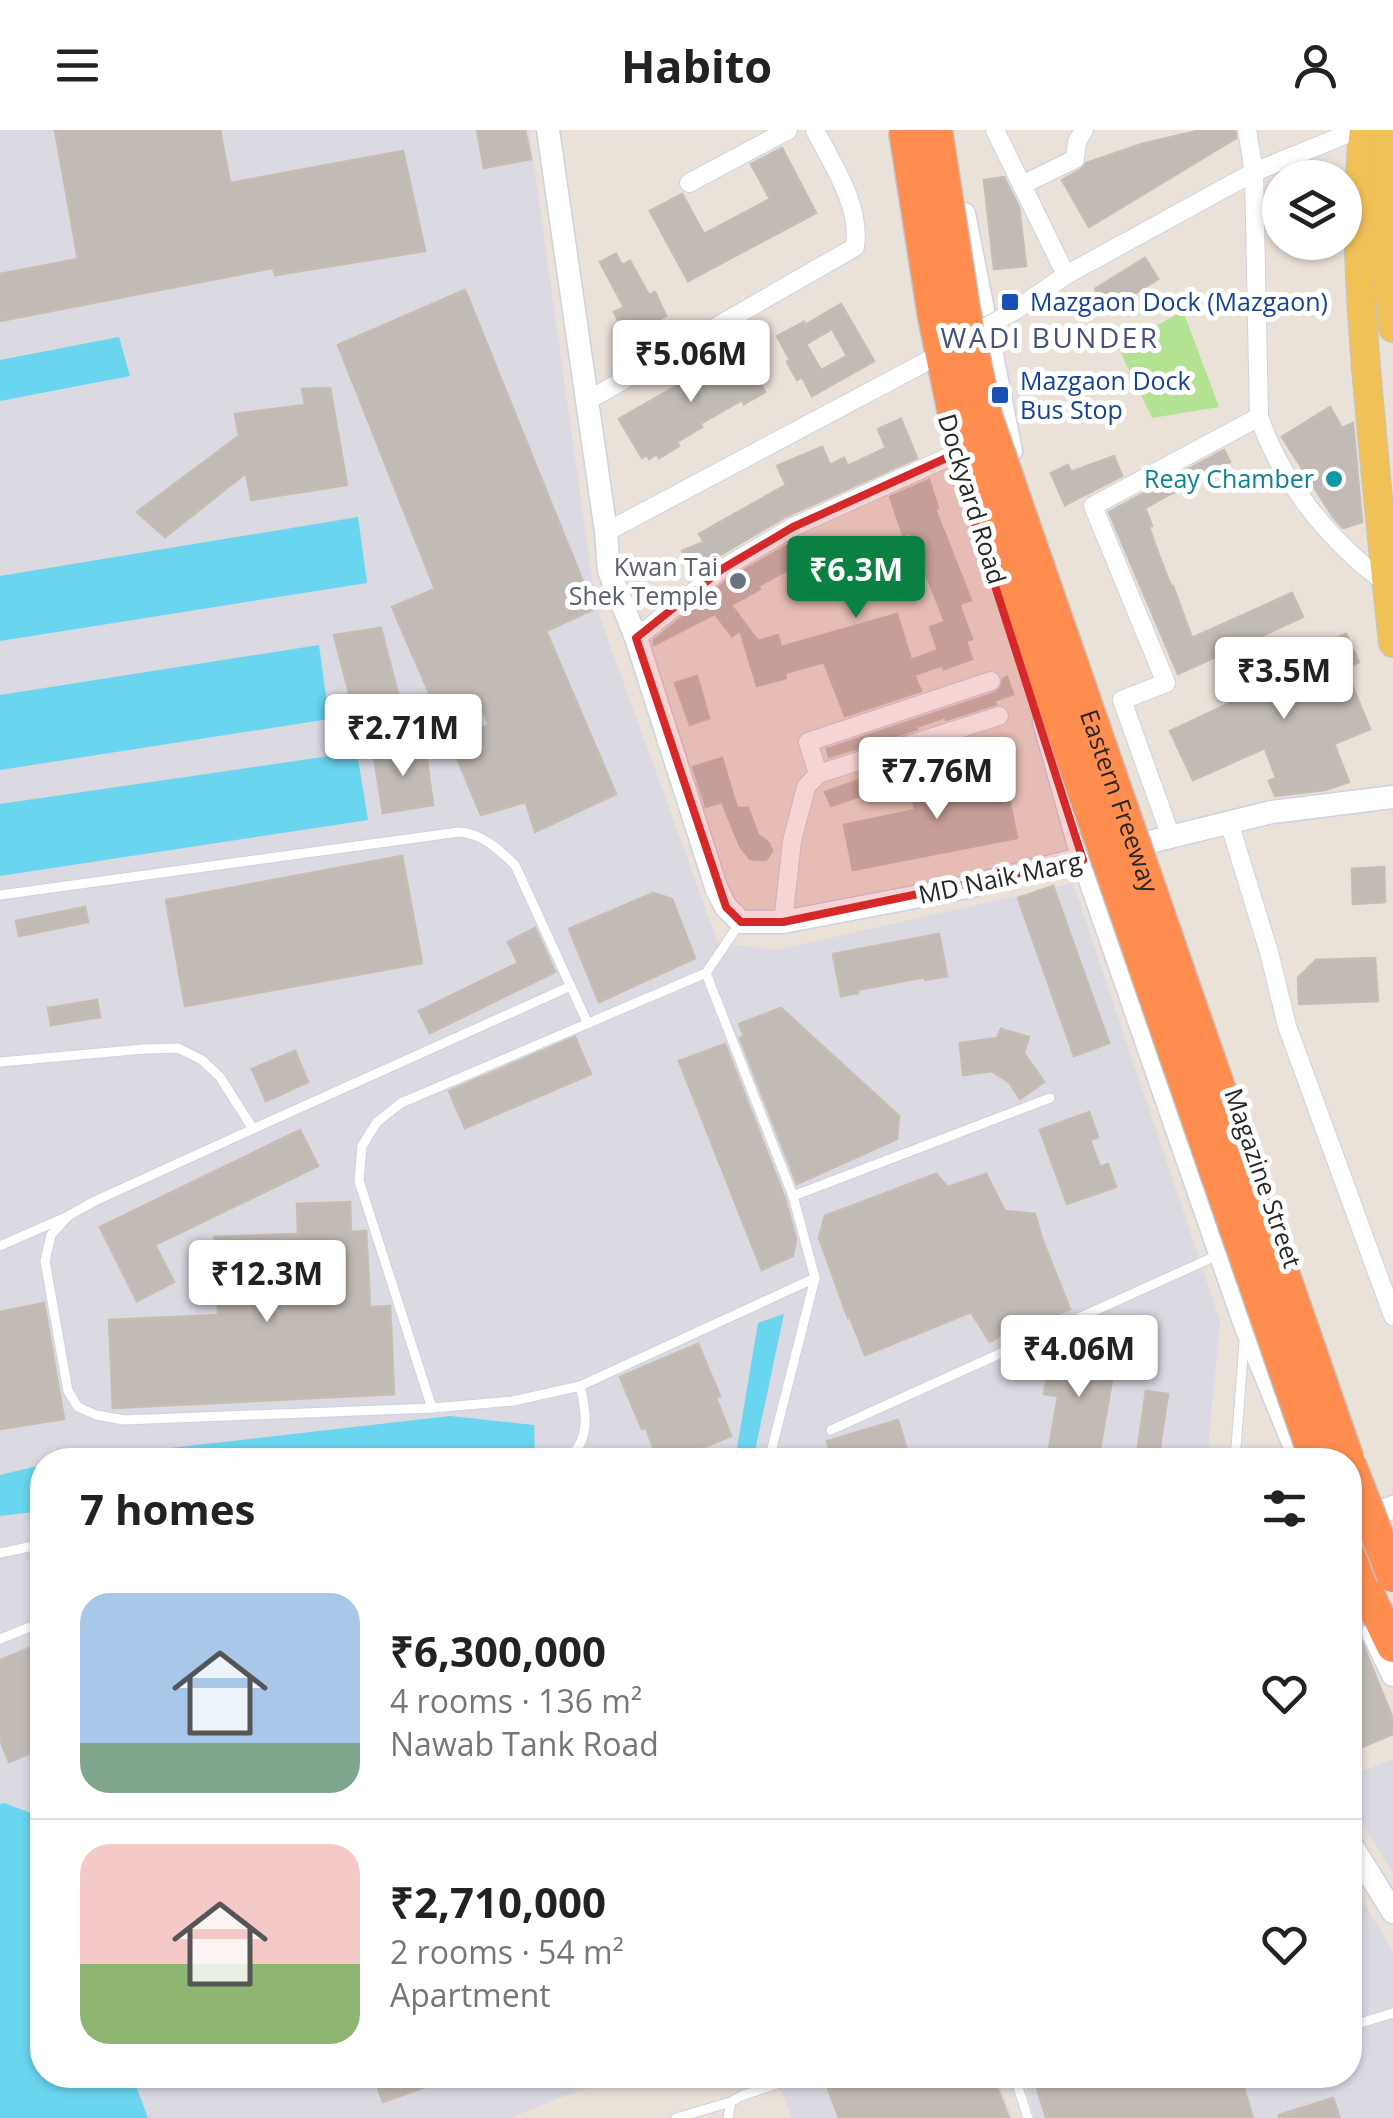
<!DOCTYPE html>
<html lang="en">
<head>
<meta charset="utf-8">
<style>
  body { margin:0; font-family:"Open Sans",sans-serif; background:#f6f6f6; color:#222; height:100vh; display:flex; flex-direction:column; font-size:38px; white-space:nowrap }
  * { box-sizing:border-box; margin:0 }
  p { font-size:32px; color:#767676 }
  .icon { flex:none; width:55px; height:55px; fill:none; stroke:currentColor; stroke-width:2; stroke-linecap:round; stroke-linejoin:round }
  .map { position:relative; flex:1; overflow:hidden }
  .drawer { position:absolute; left:30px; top:1318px; width:1332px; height:640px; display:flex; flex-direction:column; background:#fff; border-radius:40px; box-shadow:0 2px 8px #0004 }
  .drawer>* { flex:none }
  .buttons { position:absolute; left:1262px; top:30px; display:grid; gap:20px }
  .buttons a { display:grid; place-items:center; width:100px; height:100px; border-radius:50%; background:#fff; box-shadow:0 2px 8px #0004; font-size:50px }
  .price { position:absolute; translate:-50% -85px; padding:0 22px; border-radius:10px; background:#fff; color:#222; font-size:32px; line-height:65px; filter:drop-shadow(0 2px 5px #0008) }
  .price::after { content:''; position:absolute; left:50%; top:60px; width:30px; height:22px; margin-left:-15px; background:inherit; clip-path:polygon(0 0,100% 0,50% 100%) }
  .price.active { background:#0b8043; color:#fff }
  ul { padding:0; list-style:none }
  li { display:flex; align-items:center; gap:30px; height:250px; padding:0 50px }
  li+li { border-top:2px solid #e0e0e0 }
  li span { display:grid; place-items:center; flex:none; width:280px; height:200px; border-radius:30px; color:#555 }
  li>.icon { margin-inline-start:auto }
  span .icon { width:120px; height:120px; fill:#fffc; stroke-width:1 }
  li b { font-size:42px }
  h2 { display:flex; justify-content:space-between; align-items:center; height:120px; padding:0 50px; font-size:42px }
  header { display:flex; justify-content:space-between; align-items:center; height:130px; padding:0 50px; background:#fff; font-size:45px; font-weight:700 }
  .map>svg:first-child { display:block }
  .industrial { fill:#dbd9e2 }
  .green { fill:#b4e293 }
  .water { fill:#69d5ee }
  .building { fill:#c2bbb5; stroke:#c5bdb2; stroke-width:2.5; fill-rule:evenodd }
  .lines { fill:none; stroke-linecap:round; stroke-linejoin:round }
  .service-casing { stroke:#cdd2e1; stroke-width:11 }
  .minor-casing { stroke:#cdd2e1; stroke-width:20 }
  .tertiary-casing { stroke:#cdd2e1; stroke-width:25 }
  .primary-casing { stroke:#c3c3c3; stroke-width:30 }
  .motorway-casing { stroke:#c3c3c3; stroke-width:35 }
  .service { stroke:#fff; stroke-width:9 }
  .minor { stroke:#fff; stroke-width:18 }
  .tertiary { stroke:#fff; stroke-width:22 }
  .primary { stroke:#f0c157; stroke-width:28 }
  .motorway { stroke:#fe8d4f; stroke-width:32 }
  .minor-bridge-casing { stroke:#cdd2e1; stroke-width:20; stroke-linecap:butt }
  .motorway-bridge-casing { stroke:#c3c3c3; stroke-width:35; stroke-linecap:butt }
  .minor-bridge { stroke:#fff; stroke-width:18 }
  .motorway-bridge { stroke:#fe8d4f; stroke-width:32 }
  .marked { fill:#d62828; fill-opacity:0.2; stroke:#d62828; stroke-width:8; stroke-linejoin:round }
  .transit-dot { fill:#1a4fb4; stroke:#fff; stroke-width:4 }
  .culture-dot { fill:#0f9aa8; stroke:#fff; stroke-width:4 }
  .worship-dot { fill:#6b7280; stroke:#fff; stroke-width:4 }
  .labels { text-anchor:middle; stroke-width:10; stroke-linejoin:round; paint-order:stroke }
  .transit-label { font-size:25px; fill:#164399; stroke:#fff; text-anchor:start }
  .culture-label { font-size:25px; fill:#0d838f; stroke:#fff; text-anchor:end }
  .street-label { font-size:25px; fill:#272727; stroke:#fff }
  .worship-label { font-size:25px; fill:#5b616d; stroke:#fff; text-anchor:end }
  .neighbourhood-label { font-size:28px; letter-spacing:2.5px; fill:#485477; stroke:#fff }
</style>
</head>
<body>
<header><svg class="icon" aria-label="menu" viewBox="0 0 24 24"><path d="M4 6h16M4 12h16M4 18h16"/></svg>Habito<svg class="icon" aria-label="person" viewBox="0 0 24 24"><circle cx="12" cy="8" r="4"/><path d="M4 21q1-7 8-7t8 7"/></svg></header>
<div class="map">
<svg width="1393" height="1988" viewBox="0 0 1393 1988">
  <rect width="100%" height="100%" fill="#eae1d8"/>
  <g class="industrial">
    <polygon points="0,0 529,0 596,477 718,813 777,820 1073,753 1220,1191 1207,1330 42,1330 42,1680 31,1683 4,1673 0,1674"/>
    <polygon points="1393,1629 1393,1743 1350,1673 1350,1646"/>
    <polygon points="1350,1750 1393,1822 1393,1988 1035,1988 1023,1945 1350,1945"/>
    <polygon points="132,1945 624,1945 559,1968 510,1988 148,1988"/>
    <polygon points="781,1945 997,1945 1012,1988 792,1988 776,1947"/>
  </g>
  <polygon class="green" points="1183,181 1219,277 1152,288 1118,217"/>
  <g class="water">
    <polygon points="119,207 130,246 0,271 0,230"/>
    <polygon points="358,387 367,453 0,511 0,446"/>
    <polygon points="319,515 329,589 0,640 0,565"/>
    <polygon points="357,622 368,690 0,746 0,674"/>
    <polygon points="784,1184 753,1330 735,1330 758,1193"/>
    <polygon points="450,1286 534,1295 535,1324 500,1330 65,1330"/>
    <polygon points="42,1335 42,1381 0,1386 0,1345"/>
    <polygon points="4,1673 31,1683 42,1680 42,1945 132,1945 148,1988 0,1988 0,1674"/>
  </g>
  <g class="building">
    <polygon points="55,0 220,0 230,53 403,21 425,121 275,145 273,138 0,191 0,144 78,129"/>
    <polygon points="477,0 525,0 531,29 484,38"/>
    <polygon points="1201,0 1235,0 1236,8 1089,97 1062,50 1080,40 1086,33 1142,14"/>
    <polygon points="782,18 816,83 688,151 650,81 682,64 704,104 770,69 751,34"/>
    <polygon points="1004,47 1019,77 1026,136 994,139 984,50"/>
    <polygon points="616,124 622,135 630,131 649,165 655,162 666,186 626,205 614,182 624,177 600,132"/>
    <polygon points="1145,128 1158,149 1108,180 1095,159"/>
    <polygon points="465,160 594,479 546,501 616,664 535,702 526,672 481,685 450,612 489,595 476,564 437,581 392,477 435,459 338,215"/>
    <path d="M 841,174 L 874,231 L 812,266 L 802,247 L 797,250 L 787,232 L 790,230 L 777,206 L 804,192 L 805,195 ZM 832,199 L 847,226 L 821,240 L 806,214 Z"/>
    <polygon points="741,219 765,262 744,274 742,270 700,294 702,297 677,312 679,316 659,328 657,324 649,329 647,325 642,328 619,289"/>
    <polygon points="330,258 347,355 251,370 246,343 165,407 137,382 239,306 235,284 305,275 302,259"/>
    <polygon points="1330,277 1342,298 1353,293 1362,392 1343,398 1333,387 1282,307"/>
    <polygon points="901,289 917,328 787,386 715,428 693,447 682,421 704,412 699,404 786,355 777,336 822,317 830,335 844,328 848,336 886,318 878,299"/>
    <polygon points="1224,320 1230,332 1145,378 1152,396 1149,397 1158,423 1171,456 1173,456 1192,508 1292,463 1303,487 1178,544 1109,382"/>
    <polygon points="1114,326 1122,346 1065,375 1051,343 1068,335 1071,342"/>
    <polygon points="929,350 938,378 935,379 971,470 959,474 972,509 966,511 972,529 944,539 943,535 914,545 921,561 845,586 824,532 785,543 786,548 757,556 740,500 732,506 715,484 654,515 654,510 729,449 786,416 797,435 758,456 760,459 731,475 758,511 778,505 781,517 897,484 911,530 938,520 930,497 945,492 910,403 903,405 890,367"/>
    <polygon points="381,498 401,576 355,586 334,505"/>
    <polygon points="1346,504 1359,532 1345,538 1370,599 1334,614 1349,652 1325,660 1275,666 1269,651 1276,648 1265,618 1193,650 1170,601 1241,568 1234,550 1264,537 1266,540"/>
    <polygon points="697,546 709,588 690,595 675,553"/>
    <polygon points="1007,547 1013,564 994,571 996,574 946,590 945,587 916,597 917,599 829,627 827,619 995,563 1001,558 1003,549"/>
    <polygon points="425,616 433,675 383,683 373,621"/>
    <polygon points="722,628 737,678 748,678 758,705 769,713 772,721 766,730 750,729 740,716 722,672 706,677 693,637"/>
    <polygon points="1003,638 1017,708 853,740 844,695 915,680 910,657"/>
    <polygon points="890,639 895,654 831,676 825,662"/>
    <polygon points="402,726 422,833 185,876 166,770"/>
    <polygon points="1384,737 1385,772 1353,774 1352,739"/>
    <polygon points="1053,756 1109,913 1074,926 1018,768"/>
    <polygon points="653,763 672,769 695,828 599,872 569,799"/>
    <polygon points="85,777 88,792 19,806 16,791"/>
    <polygon points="535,798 555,842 430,903 419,881 518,833 508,812"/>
    <polygon points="939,804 947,846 925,850 925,847 857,860 858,863 841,866 833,824"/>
    <polygon points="1375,828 1378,871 1299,874 1298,848 1316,830"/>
    <polygon points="97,870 100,887 51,895 48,878"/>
    <polygon points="781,878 899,986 897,1009 797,1054 740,908 744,906 739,894"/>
    <polygon points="1001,899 1029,907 1024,923 1044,952 1020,969 1009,952 991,941 963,945 960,913 997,908"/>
    <polygon points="575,907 591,944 465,998 449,961"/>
    <polygon points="725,914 785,1069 796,1109 793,1126 762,1140 679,931"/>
    <polygon points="295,921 308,952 266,971 252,939"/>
    <polygon points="1089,982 1098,1007 1090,1010 1100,1037 1108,1034 1116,1057 1067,1074 1040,1000"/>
    <polygon points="300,1000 318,1036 155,1115 174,1152 137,1171 100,1097"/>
    <polygon points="936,1044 948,1057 986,1044 1005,1081 1035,1084 1042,1109 1070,1179 1005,1207 1004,1203 990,1212 971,1182 865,1225 850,1187 848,1188 819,1108 825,1086"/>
    <polygon points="350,1072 351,1102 366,1101 370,1177 390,1176 394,1264 113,1278 109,1190 218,1185 215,1107 298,1104 297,1074"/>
    <polygon points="44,1173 64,1289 0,1299 0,1182"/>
    <polygon points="1054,1211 1117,1222 1098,1330 1047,1330 1058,1266 1044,1264"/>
    <polygon points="698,1214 720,1266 716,1268 731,1306 672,1330 658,1330 646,1298 642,1299 620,1247"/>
    <polygon points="1146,1261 1168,1264 1158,1330 1136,1330"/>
    <polygon points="898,1290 910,1330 832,1330 827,1311"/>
    <polygon points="1351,1485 1393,1589 1393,1604 1350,1622"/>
    <polygon points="42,1513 42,1619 9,1632 0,1609 0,1530"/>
    <polygon points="373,1945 452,1945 453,1947 383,1972"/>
    <polygon points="864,1945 992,1945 1009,1988 839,1988 828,1959"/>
    <polygon points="1033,1945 1240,1945 1253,1988 1046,1988"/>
    <polygon points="1333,1968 1340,1988 1279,1988 1279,1985"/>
  </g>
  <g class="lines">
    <g class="service-casing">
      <g id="service">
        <path d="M 0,765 L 459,702 C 483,704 497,718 515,735 L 588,894"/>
        <polyline points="740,793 706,843 793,1066 815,1148 769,1330"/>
        <polyline points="571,856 253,999 95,1071 68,1086 51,1105 45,1131 68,1261 78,1277 96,1285 124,1290 432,1278 513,1271 580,1256 815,1148"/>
        <polyline points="0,932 144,919 178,918 202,930 220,947 253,999"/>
        <polyline points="793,1066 1050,968"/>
        <polyline points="0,1116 66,1087"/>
        <polyline points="432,1278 359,1051 362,1016 377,992 401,973 706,843"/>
        <polyline points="831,1300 1218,1125"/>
        <path d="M 566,1330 C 591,1311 587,1283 580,1256"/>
        <polyline points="1235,1330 1244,1213"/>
        <polyline points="0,1423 42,1414"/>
        <polyline points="0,1509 42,1492"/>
        <polyline points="1350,1896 1393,1883"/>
        <polyline points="1014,1945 1028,1988"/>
        <polyline points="676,1988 731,1972"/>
        <polyline points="728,1988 731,1972 741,1966 804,1945"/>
      </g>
    </g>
    <g class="minor-casing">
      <g id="minor">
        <polyline points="995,0 1066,145"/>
        <path d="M 1247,0 L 1254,42 L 1259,287 C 1282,353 1330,412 1387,454 L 1390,454"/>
        <polyline points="689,53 788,0"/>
        <polyline points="1022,55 1075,29 1077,12 1084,0"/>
        <polyline points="1014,181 1066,145 1254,42 1357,0"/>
        <path d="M 587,271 L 855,117 C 861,75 833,36 815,0"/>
        <polyline points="606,402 922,234"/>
        <polyline points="636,508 722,439 793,397 953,325"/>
        <polyline points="818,644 808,612 991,551"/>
        <polyline points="1229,692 1269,822 1287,896 1393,1186"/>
        <polyline points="1171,707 1122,570 1166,553 1093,376 1259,287"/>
        <polyline points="783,792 792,711 806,657 818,644 999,586"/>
      </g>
    </g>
    <g class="tertiary-casing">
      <g id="tertiary">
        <polyline points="548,0 606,402 609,441 636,508 717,760 726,777 741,792 783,792 967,757 1272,682 1393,667"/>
        <polyline points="964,84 1011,321"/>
        <polyline points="1044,592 1083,730 1245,1195 1300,1330"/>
        <polyline points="1350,1395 1393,1377"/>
        <polyline points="1373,1503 1393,1545"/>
        <polyline points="1350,1713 1393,1782"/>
      </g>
    </g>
    <g class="primary-casing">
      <g id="primary">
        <path d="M 1364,0 C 1354,79 1360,159 1366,238 C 1374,330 1383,421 1393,513"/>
        <polyline points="1391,0 1382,81 1393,198"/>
      </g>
    </g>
    <g class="motorway-casing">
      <polyline id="motorway" points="1350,1418 1365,1458 1393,1516"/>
    </g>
    <use href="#service" class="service"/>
    <use href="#minor" class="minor"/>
    <use href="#tertiary" class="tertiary"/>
    <use href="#primary" class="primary"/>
    <use href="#motorway" class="motorway"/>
    <g class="minor-bridge-casing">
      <polyline id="minor-bridge" points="922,234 1014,181"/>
    </g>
    <g class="motorway-bridge-casing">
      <g id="motorway-bridge">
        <polyline points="905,0 934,186 956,293 1316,1330"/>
        <path id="s1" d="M 936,0 L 964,180 L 986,286 L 1348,1330"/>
        <polyline points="1350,1335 1393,1446"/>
      </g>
    </g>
    <use href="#minor-bridge" class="minor-bridge"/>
    <use href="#motorway-bridge" class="motorway-bridge"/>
  </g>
  <path class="marked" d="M 953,325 L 1083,730 L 783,792 L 741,792 L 726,777 L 636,508 L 722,439 L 793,397 Z"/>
  <g class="transit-dot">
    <rect x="1000" y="162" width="20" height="20" rx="5"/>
    <rect x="990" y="255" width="20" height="20" rx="5"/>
  </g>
  <circle class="culture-dot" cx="1334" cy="349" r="10"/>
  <circle class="worship-dot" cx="738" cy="451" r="10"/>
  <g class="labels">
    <g class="transit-label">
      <text x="1030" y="181">Mazgaon Dock (Mazgaon)</text>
      <text x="1020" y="260">Mazgaon Dock<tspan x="1020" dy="29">Bus Stop</tspan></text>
    </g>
    <g class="culture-label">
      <text x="1314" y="358">Reay Chamber</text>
    </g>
    <g class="street-label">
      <text transform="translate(972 369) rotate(73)" y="9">Dockyard Road</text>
      <text dy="9" stroke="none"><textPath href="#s1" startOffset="698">Eastern Freeway</textPath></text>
      <text transform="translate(1000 748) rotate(-12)" y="9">MD Naik Marg</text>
      <text transform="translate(1263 1048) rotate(71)" y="9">Magazine Street</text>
    </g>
    <g class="worship-label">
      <text x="718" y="446">Kwan Tai<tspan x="718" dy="29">Shek Temple</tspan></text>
    </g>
    <g class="neighbourhood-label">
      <text x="1050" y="218">WADI BUNDER</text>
    </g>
  </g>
</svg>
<div class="buttons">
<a><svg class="icon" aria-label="layers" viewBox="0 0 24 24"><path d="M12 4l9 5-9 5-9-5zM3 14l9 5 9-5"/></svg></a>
</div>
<b class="price" style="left:691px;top:275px">₹5.06M</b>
<b class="price active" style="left:856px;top:491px">₹6.3M</b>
<b class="price" style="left:1284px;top:592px">₹3.5M</b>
<b class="price" style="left:403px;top:649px">₹2.71M</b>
<b class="price" style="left:937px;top:692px">₹7.76M</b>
<b class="price" style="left:267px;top:1195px">₹12.3M</b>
<b class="price" style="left:1079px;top:1270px">₹4.06M</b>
<section class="drawer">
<h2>7 homes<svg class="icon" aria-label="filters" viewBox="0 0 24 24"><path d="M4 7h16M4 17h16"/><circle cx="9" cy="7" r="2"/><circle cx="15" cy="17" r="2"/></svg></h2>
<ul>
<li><span style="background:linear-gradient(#a9c7e8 75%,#7fa58c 0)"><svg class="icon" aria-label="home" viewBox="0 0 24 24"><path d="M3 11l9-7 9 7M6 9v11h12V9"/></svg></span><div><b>₹6,300,000</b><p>4 rooms · 136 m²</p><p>Nawab Tank Road</p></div><svg class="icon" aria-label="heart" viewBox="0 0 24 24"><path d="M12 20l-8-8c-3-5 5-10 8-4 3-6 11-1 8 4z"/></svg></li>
<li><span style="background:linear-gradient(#f6c9c9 60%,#8fb573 0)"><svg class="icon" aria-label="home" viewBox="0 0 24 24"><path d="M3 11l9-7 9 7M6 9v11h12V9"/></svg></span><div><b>₹2,710,000</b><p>2 rooms · 54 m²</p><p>Apartment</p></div><svg class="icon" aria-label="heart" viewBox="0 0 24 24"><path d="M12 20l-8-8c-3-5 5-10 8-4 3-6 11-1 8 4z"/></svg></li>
</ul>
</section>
</div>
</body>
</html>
